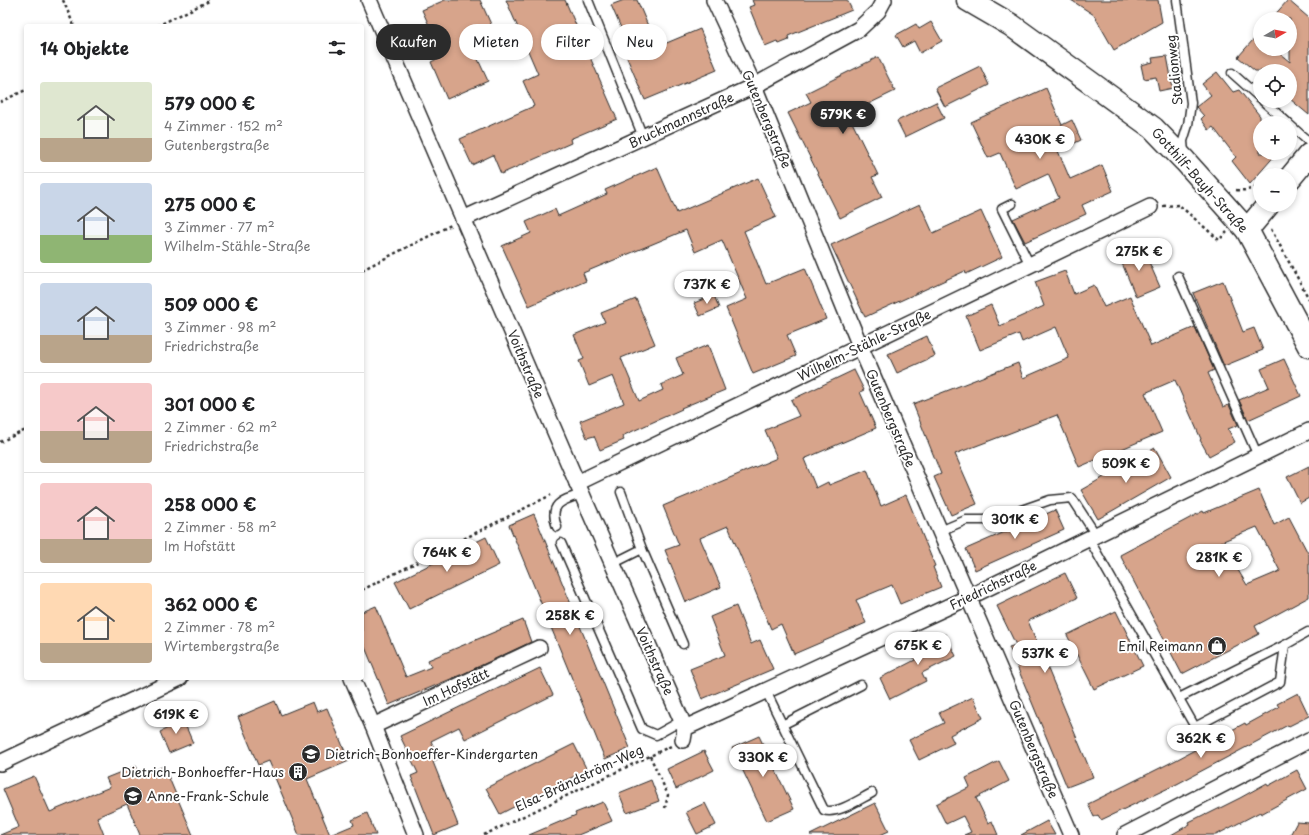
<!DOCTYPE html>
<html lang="de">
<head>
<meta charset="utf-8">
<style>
  body { margin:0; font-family:"Playpen Sans",sans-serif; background:#f2f2f2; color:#202124; height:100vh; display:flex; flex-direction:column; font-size:15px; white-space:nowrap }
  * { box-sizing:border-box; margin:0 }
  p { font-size:13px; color:#757577 }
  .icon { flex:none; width:22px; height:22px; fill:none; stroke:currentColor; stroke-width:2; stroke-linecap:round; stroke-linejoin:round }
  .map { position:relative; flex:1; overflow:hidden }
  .details { position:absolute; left:24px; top:24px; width:340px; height:656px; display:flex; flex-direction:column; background:#fff; border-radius:4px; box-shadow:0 2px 6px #0003 }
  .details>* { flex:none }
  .top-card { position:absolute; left:376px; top:24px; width:380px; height:36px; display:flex; gap:8px }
  .needle { width:26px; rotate:81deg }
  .controls { position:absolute; left:1253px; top:12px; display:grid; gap:8px }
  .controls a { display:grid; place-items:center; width:44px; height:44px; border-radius:50%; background:#fff; box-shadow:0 2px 6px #0003; font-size:20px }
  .price { position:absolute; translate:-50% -34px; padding:0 9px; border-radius:14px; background:#fff; color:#222; font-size:13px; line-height:26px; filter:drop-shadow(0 1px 2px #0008) }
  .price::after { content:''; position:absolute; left:50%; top:24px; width:12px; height:9px; margin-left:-6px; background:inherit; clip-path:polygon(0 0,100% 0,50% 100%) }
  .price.selected { background:#2b2b2b; color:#fff }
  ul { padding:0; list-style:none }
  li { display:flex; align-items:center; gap:12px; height:100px; padding:0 16px }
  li+li { border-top:1px solid #e0e0e0 }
  li span { display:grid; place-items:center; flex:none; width:112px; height:80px; border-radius:4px; color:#555 }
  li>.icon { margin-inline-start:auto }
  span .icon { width:48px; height:48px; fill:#fffc; stroke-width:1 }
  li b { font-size:17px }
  h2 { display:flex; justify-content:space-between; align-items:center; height:48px; padding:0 16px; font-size:17px }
  .tag { padding:0 14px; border-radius:18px; background:#fff; box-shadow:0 2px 6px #0003; font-size:14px; line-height:36px }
  .tag.selected { background:#2b2b2b; color:#fff }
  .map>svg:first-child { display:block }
  .building { fill:#d7a48b; stroke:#2b2b2b; fill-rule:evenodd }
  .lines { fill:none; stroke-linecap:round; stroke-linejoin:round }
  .lane-casing { stroke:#2b2b2b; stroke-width:11 }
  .street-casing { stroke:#2b2b2b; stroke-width:18 }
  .secondary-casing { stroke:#2b2b2b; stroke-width:25 }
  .path { stroke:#2b2b2b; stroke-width:2.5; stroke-dasharray:3 3; stroke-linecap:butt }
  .lane { stroke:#fff; stroke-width:8 }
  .street { stroke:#fff; stroke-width:15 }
  .secondary { stroke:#fff; stroke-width:22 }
  .labels { text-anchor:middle; stroke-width:4; stroke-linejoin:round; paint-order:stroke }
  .street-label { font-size:13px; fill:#2b2b2b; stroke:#fff }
  .poi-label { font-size:13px; fill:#2b2b2b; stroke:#fff; text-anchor:end }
</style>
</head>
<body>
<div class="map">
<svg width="1309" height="835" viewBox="0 0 1309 835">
  <rect width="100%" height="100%" fill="#fff"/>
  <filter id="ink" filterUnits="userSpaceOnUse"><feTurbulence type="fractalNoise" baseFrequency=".025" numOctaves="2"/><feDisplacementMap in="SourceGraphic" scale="8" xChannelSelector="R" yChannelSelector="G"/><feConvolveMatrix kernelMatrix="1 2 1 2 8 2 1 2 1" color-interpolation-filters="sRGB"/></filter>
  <g filter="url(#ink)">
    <g class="building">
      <polygon points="445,0 480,0 500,44 476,55 488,81 447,99 431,62 443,56 422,10"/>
      <polygon points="506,0 565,0 617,119 570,139 571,143 501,174 493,155 472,165 460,139 534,106 523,81 538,74"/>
      <polygon points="624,0 637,0 657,47 700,29 717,70 645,100 619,39 625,37 611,5"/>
      <polygon points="752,0 847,0 852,10 788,36 789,40 779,44 777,41 765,46 749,7 754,5"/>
      <polygon points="1071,0 1158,0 1162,22 1114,50 1094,15"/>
      <polygon points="1288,0 1309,18 1309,115 1290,99 1290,71 1255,71 1238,57 1260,32 1260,49 1274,49 1290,62 1290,19 1271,19"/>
      <polygon points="931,22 942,41 920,53 914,41 903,47 896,35 916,24 919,29"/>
      <polygon points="1167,56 1173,88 1159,91 1156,77 1144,79 1141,65 1153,62 1152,58"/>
      <polygon points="878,57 895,91 848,114 878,175 872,177 882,197 840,218 788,113 811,102 806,93"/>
      <polygon points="980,66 989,85 945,107 935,88"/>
      <polygon points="1217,72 1233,92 1239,90 1260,116 1260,153 1277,153 1250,184 1232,161 1236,157 1213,127 1209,130 1201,119 1204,116 1196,107 1211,95 1202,84"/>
      <polygon points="1046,88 1062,125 1072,120 1081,140 1058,151 1070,179 1102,165 1113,191 1082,205 1086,214 1025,242 1013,219 1059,198 1048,174 1016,189 1000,153 988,158 971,122"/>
      <polygon points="936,102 944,118 905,137 897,121"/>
      <polygon points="657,167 677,213 758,178 776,217 744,231 766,284 805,268 826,319 787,335 796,356 753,374 726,308 747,299 722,240 695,252 686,230 583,273 586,281 529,306 502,246 531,233 526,222 555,209 558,216 607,194 605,190"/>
      <polygon points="920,204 933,233 981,211 1002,257 966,274 965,271 865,317 831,245"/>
      <polygon points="1142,246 1160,287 1136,297 1119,256"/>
      <polygon points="1065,271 1074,294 1094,285 1104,307 1130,296 1151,346 1195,327 1214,370 1208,373 1223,407 1229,405 1238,425 1228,429 1235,442 1209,456 1200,440 1201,439 1175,380 1145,393 1162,432 1079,467 1057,415 955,454 977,504 951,515 934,477 941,474 913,404 1018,363 1023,378 1069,358 1056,327 1022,342 1019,334 980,350 966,316 991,305 1000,326 1044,306 1035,282"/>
      <polygon points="1223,281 1243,332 1254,328 1263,350 1224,366 1193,293"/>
      <polygon points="714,295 719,308 700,316 694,303"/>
      <polygon points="636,299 655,344 621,358 639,401 663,390 661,385 683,375 676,358 708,345 725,390 681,408 682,409 622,436 624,440 600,450 594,436 587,438 580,421 624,403 613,376 589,386 579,361 584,359 574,335 605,322 601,313"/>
      <polygon points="927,336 935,356 897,373 888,354"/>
      <polygon points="1284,359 1301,396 1248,420 1239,400 1269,387 1261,369"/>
      <polygon points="854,370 864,390 860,392 876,428 804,459 816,488 828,482 829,485 867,470 881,506 906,495 935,566 933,567 941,587 900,604 892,585 856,600 866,623 794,654 781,624 771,629 728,526 700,538 721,587 686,602 665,550 679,545 663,506 777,458 765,430 799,416 791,400"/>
      <polygon points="1155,448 1171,477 1098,519 1081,490"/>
      <polygon points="1309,466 1309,498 1300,503 1287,477"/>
      <path d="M 1259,490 L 1274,525 L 1289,517 L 1309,555 L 1309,597 L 1255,626 L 1259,634 L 1182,674 L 1120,555 L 1203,511 L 1204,513 ZM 1257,527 L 1280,571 L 1247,585 L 1221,542 Z"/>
      <polygon points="1055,510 1064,530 975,570 966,549"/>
      <polygon points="534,514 630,748 605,759 509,525"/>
      <polygon points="486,537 499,565 409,609 395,582"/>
      <polygon points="1065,573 1077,598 1028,621 1093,777 1067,787 1009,647 1016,645 997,606"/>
      <polygon points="376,606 406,677 431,667 428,660 523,620 531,642 465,673 389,705 362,640 362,612"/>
      <polygon points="736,606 751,644 760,640 773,669 702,699 690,669 725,655 710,617"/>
      <polygon points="1116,611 1143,666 1094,689 1067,635"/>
      <polygon points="945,634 956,656 922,673 926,681 890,699 880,678 915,660 911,651"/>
      <polygon points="540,668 553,695 465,739 459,727 431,741 439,758 433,762 458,825 434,835 411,776 418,773 400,736"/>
      <polygon points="1298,693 1309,716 1289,726 1288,725 1177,784 1101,820 1098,815 1094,817 1088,804 1176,760 1245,723 1246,725 1279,707 1277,704"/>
      <polygon points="973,697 983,718 950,735 954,743 919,760 909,740 944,723 939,713"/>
      <polygon points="275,701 281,715 313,702 317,712 327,708 349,761 307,779 330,835 354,825 352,820 367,813 376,835 299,835 268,761 258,765 238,717"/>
      <polygon points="181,715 193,743 169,753 160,732 172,726 169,719"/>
      <polygon points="759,736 794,809 767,821 732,748"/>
      <polygon points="574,744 587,770 500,814 486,788"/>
      <polygon points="704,751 714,770 676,789 667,769"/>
      <polygon points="999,761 1009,781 976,798 988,823 992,821 998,835 964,835 971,832 963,816 946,824 936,804 970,787 966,778"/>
      <polygon points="136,766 141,776 164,766 193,835 140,835 127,804 97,817 104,835 0,835 19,827 3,789 34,776 50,812 110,787 106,778"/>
      <polygon points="1297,770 1307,789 1261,814 1260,812 1216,835 1171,835 1190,824 1189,822 1205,814 1206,815 1240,798 1267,783 1268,786"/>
      <polygon points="651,780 659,801 627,813 619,793"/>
      <polygon points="603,802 612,821 578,835 529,835 576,815 575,813"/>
      <polygon points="705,803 716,825 697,834 686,812"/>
      <polygon points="875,803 889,831 880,835 810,835"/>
      <polygon points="1047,821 1055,835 1021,835"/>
      <polygon points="1297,822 1309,823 1309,835 1290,835"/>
    </g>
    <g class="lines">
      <g class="lane-casing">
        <g id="lane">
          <polyline points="588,0 643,137"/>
          <polyline points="1177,0 1191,103 1188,125 1183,141 1184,153"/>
          <polyline points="1232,73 1260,98"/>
          <polyline points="1263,101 1288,123"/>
          <polyline points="1290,125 1309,142"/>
          <polyline points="1012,204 1002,209 1030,265"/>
          <polyline points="1178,276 1258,456"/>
          <polyline points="621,492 642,549"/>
          <path d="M 557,527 C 548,503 563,500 582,494"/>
          <polyline points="940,531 966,520 993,520 1050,500 1072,498 1096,535"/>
          <polyline points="1089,539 1195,727 1280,682 1285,645 1308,632"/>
          <polyline points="561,543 642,729 656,735 681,721"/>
          <polyline points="612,564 642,549 683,644"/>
          <path d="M 766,691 L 824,810 C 837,815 860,799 872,793"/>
          <polyline points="1179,698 1285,645"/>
          <polyline points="782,725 861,685"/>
        </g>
      </g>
      <g class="street-casing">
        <g id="street">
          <polyline points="369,0 577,483 685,728"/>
          <polyline points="714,0 754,86 860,346 1071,835"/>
          <polyline points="463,219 754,86 859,29 878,11 884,0"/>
          <polyline points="577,483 1150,207"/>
          <polyline points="352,678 373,726 416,835"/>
          <polyline points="373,726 539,648"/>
          <polyline points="683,740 685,728 969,597 1309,431"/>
          <polyline points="0,763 180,678"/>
          <polyline points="1125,835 1309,740"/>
        </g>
      </g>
      <g class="secondary-casing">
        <g id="secondary">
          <polyline points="968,0 1011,25 1153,128 1185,161 1247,230 1309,346"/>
          <polyline points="1290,178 1309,155"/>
          <polyline points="1247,230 1268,205"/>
        </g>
      </g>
      <g class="path">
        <polyline points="63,0 74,26"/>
        <polyline points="157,26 211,0"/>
        <polyline points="0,102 26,90"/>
        <polyline points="1269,175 1274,169"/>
        <path d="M 1236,190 C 1245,191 1252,190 1260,184"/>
        <polyline points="1163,206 1179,205 1219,240 1227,232"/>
        <polyline points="1271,229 1309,299"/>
        <polyline points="362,270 451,225"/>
        <polyline points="0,442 26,430"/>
        <polyline points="362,590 551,495"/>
        <polyline points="650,756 668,795 665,808"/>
        <polyline points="484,835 671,746"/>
      </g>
      <use href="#lane" class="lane"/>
      <use href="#street" class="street"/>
      <use href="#secondary" class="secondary"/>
    </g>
  </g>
  <defs>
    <g id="shop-disc" transform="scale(1)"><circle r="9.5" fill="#2b2b2b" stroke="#fff"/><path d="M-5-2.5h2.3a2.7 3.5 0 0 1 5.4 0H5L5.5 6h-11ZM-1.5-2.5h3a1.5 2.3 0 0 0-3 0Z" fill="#fff"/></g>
    <g id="school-disc" transform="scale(1)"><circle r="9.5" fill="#2b2b2b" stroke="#fff"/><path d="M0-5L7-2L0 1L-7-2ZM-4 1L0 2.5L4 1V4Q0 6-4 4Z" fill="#fff"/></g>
    <g id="building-disc" transform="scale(1)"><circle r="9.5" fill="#2b2b2b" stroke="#fff"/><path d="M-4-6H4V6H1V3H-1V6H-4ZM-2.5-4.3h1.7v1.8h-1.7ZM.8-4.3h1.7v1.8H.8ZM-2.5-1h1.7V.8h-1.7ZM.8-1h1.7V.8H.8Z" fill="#fff"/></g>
  </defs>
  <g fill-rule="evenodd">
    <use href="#shop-disc" x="1217" y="646"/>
    <use href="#school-disc" x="311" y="754"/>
    <use href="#building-disc" x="298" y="772"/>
    <use href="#school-disc" x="133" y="796"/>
  </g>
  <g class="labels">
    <g class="street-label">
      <text transform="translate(1174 70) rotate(-96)" y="5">Stadionweg</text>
      <text transform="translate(767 119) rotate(67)" y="5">Gutenbergstraße</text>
      <text transform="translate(681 120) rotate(-25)" y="5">Bruckmannstraße</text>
      <text transform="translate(1200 180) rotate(48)" y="5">Gotthilf-Bayh-Straße</text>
      <text transform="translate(864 345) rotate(-26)" y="5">Wilhelm-Stähle-Straße</text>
      <text transform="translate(526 364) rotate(67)" y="5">Voithstraße</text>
      <text transform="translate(891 418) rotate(67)" y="5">Gutenbergstraße</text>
      <text transform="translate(993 585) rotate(-26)" y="5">Friedrichstraße</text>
      <text transform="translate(655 661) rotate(66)" y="5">Voithstraße</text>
      <text transform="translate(456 687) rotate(-25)" y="5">Im Hofstätt</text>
      <text transform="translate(1034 749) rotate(67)" y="5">Gutenbergstraße</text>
      <text transform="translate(579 778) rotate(-25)" y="5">Elsa-Brändström-Weg</text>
    </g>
    <g class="poi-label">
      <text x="1203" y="651">Emil Reimann</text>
      <text x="325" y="759" text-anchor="start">Dietrich-Bonhoeffer-Kindergarten</text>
      <text x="284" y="777">Dietrich-Bonhoeffer-Haus</text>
      <text x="147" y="801" text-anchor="start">Anne-Frank-Schule</text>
    </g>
  </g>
</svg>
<div class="controls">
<a><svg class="needle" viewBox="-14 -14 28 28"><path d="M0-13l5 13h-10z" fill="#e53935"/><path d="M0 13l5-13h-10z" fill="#757577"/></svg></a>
<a><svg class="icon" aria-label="locate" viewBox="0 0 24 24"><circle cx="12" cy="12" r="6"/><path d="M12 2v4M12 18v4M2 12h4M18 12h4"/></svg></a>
<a>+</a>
<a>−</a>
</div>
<b class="price selected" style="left:843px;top:135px">579K €</b>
<b class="price" style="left:1040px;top:160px">430K €</b>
<b class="price" style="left:1139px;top:272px">275K €</b>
<b class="price" style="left:707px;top:305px">737K €</b>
<b class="price" style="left:1126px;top:484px">509K €</b>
<b class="price" style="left:1015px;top:540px">301K €</b>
<b class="price" style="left:447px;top:573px">764K €</b>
<b class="price" style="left:1219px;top:578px">281K €</b>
<b class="price" style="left:570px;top:636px">258K €</b>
<b class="price" style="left:918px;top:666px">675K €</b>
<b class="price" style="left:1045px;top:674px">537K €</b>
<b class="price" style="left:176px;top:735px">619K €</b>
<b class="price" style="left:1201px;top:759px">362K €</b>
<b class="price" style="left:763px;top:778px">330K €</b>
<div class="top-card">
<a class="tag selected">Kaufen</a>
<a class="tag">Mieten</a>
<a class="tag">Filter</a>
<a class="tag">Neu</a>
</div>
<section class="details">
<h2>14 Objekte<svg class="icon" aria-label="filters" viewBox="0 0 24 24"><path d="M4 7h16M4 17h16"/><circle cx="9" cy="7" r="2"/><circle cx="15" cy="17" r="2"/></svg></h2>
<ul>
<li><span style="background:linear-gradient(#dfe7d0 70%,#b9a48a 0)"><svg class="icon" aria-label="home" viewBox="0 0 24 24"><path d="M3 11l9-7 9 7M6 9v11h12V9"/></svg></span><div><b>579 000 €</b><p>4 Zimmer · 152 m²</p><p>Gutenbergstraße</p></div></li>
<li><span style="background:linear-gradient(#c9d6e8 65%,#8fb573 0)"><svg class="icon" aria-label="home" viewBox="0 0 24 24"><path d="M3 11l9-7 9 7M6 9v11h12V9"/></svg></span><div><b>275 000 €</b><p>3 Zimmer · 77 m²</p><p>Wilhelm-Stähle-Straße</p></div></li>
<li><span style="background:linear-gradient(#c9d6e8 65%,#b9a48a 0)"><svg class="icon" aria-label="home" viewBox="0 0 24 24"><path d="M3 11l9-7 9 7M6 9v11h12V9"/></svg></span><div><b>509 000 €</b><p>3 Zimmer · 98 m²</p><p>Friedrichstraße</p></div></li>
<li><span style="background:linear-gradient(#f6c9c9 60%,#b9a48a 0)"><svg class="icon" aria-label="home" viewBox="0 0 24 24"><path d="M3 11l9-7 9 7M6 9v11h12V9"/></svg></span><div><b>301 000 €</b><p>2 Zimmer · 62 m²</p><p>Friedrichstraße</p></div></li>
<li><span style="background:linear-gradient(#f6c9c9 70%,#b9a48a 0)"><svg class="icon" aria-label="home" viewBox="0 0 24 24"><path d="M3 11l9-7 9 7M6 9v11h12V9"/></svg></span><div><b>258 000 €</b><p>2 Zimmer · 58 m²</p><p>Im Hofstätt</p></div></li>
<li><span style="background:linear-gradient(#ffd9b3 75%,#b9a48a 0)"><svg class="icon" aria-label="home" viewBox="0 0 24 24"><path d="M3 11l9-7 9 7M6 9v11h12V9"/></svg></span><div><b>362 000 €</b><p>2 Zimmer · 78 m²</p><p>Wirtembergstraße</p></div></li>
</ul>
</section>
</div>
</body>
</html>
